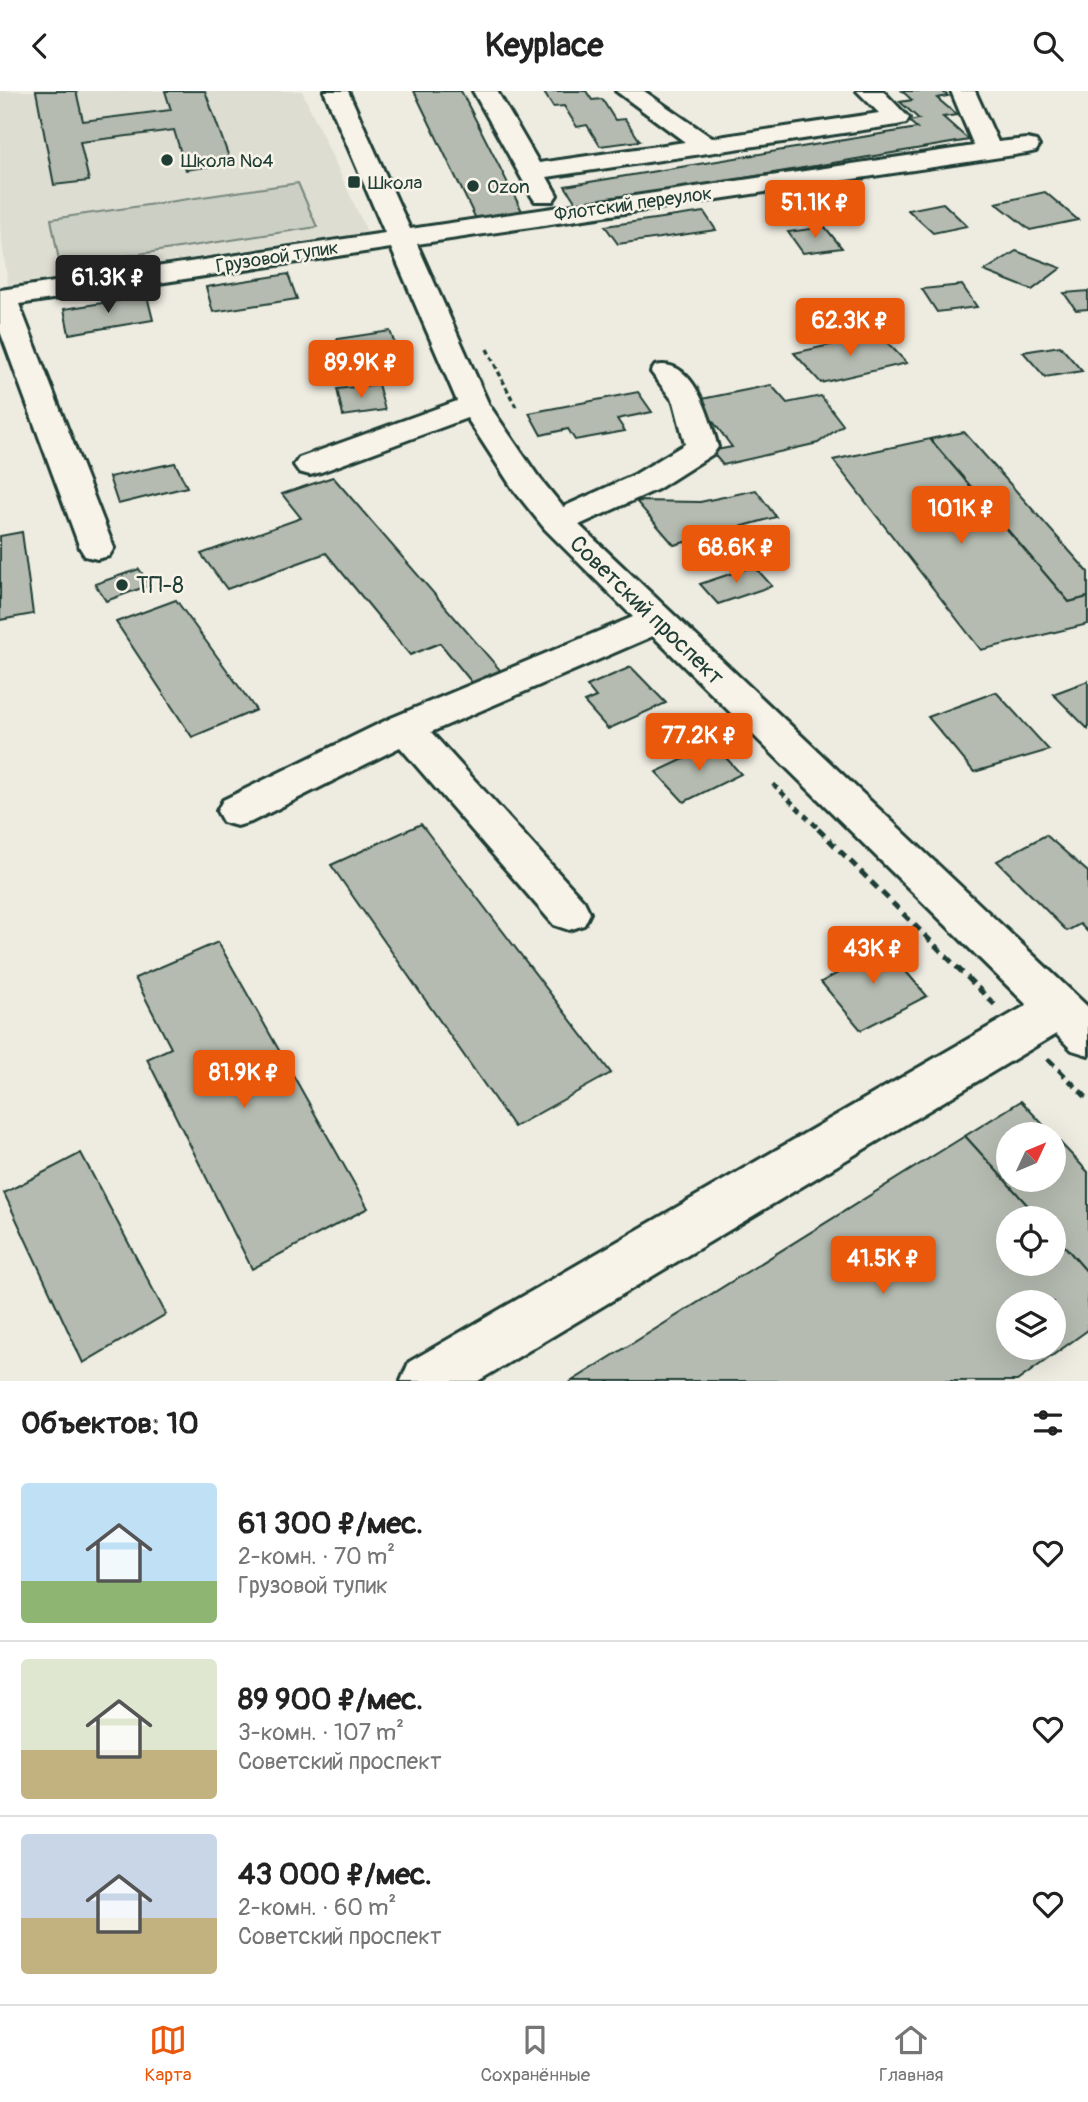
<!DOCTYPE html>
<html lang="ru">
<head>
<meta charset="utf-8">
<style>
  body { margin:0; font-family:Pangolin,sans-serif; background:#f2f2f2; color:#222; height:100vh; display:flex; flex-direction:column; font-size:26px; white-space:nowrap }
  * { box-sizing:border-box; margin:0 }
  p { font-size:23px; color:#767676 }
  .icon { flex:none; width:38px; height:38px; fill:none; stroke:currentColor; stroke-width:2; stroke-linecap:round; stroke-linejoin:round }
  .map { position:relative; height:1290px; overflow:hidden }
  .sheet { display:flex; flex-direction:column; background:#fff; flex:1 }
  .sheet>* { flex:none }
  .needle { width:46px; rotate:46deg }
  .buttons { position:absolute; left:996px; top:1031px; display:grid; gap:14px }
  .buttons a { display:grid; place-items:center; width:70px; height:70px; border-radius:50%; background:#fff; box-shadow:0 7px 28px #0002; font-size:35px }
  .price { position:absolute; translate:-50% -60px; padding:0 16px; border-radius:7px; background:#ea580c; color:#fff; font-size:23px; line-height:46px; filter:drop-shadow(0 2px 4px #0008) }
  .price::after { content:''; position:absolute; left:50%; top:42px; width:21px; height:16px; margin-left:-10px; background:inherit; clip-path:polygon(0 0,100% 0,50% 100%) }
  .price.current { background:#222; color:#fff }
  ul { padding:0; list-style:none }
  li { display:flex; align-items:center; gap:21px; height:175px; padding:0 21px }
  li+li { border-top:2px solid #e0e0e0 }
  li span { display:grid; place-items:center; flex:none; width:196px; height:140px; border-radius:7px; color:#555 }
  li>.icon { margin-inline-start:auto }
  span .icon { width:84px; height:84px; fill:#fffc; stroke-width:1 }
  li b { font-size:30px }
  h2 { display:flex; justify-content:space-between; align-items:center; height:84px; padding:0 21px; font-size:30px }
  header { display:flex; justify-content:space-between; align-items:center; height:91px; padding:0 21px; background:#fff; font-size:32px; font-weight:700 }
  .tab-bar { display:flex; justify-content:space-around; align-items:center; height:98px; border-top:2px solid #e0e0e0; background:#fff; font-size:19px; color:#767676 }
  .tab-bar a { display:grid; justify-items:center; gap:4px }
  .tab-bar .current { color:#ea580c }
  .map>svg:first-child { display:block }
  .built { fill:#ddddd2 }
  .green { fill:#cccfc4; stroke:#76867c; stroke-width:2 }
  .building { fill:#b5bbb0; stroke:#1f3d34; stroke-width:2; fill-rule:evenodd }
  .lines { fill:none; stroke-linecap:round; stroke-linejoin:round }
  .minor-casing { stroke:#1f3d34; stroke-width:6 }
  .path-far2 { stroke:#1f3d34; stroke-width:3.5; stroke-dasharray:5 3.5; stroke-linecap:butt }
  .path-far1 { stroke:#1f3d34; stroke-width:4.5; stroke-dasharray:6 5; stroke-linecap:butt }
  .path { stroke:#1f3d34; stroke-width:5; stroke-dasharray:9 6; stroke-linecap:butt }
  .minor { fill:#f7f3e8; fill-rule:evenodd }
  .poi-dot { fill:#1f3d34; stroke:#f7f3e8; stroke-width:2.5 }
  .labels { text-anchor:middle; stroke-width:5; stroke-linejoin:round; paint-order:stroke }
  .far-poi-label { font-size:19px; fill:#1f3d34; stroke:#f7f3e8; text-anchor:start }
  .far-street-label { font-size:19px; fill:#1f3d34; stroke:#f7f3e8 }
  .poi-label { font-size:23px; fill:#1f3d34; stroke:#f7f3e8; text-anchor:start }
  .street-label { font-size:23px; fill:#1f3d34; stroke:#f7f3e8 }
</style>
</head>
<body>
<header><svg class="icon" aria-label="back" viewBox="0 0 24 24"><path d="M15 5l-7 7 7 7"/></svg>Keyplace<svg class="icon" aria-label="search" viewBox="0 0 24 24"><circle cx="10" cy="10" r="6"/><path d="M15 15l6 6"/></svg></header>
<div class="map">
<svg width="1088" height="1290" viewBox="0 0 1088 1290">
  <rect width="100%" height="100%" fill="#eeece1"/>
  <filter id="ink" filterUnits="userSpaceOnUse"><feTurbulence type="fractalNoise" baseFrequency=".0143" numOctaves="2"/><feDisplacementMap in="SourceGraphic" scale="14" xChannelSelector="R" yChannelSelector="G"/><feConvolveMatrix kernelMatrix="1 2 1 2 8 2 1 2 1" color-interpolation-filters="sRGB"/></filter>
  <g filter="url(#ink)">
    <polygon class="built" points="0,0 302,0 367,141 8,194 0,137"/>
    <polygon class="green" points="298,92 317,136 60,175 51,128"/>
    <g class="building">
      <polygon points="36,0 76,0 83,30 171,19 165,0 205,0 231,72 186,79 174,39 80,51 89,90 54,94"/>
      <polygon points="414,0 461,0 523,122 476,128"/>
      <polygon points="543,0 586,0 592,9 602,8 615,29 625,28 640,50 600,55 587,34 577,36 564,15 553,16"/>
      <polygon points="902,0 942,0 948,5 937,7 957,24 943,26 969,49 578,115 565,95 917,37 909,30 919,28 900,11 912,9"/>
      <polygon points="1045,101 1078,129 1030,139 996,112"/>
      <polygon points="943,112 967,135 933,142 908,119"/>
      <polygon points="704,121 716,139 618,153 605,135"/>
      <polygon points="825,136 842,157 803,162 788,141"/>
      <polygon points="1016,160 1061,177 1032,199 984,180"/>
      <polygon points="288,183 297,208 213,221 206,196"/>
      <polygon points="962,194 977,216 937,221 922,198"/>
      <polygon points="1088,200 1088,218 1076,219 1064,202"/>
      <polygon points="147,205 153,229 69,243 64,218"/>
      <polygon points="390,240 398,261 344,269 337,248"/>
      <polygon points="879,243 907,272 821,292 794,262"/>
      <polygon points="1060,255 1082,280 1045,286 1023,261"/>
      <polygon points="378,293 385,319 343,325 337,298"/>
      <polygon points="771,294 787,312 821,305 843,334 818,352 723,374 711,360 732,356 697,309"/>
      <polygon points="638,301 652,321 617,328 625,340 575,349 568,338 541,344 529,322"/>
      <polygon points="964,341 1088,481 1088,506 1069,511 930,348"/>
      <polygon points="930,348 1069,511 1088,506 1088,533 981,559 833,369"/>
      <polygon points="175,372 187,396 118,413 109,386"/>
      <polygon points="333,386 507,587 478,599 440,552 410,564 326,462 227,498 201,463 301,427 282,403"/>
      <polygon points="756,399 776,426 674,454 636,410 700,411"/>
      <polygon points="22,441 33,523 0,529 0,445"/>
      <polygon points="754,475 772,495 718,513 700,493"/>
      <polygon points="139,478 150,494 106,510 95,493"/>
      <polygon points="176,509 256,619 192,646 116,531"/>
      <polygon points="631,576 666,612 608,638 584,611 596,606 587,595"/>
      <polygon points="1088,590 1088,638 1053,603"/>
      <polygon points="996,601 1049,659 974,681 928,626"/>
      <polygon points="714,654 741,683 684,711 656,681"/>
      <polygon points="421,733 611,982 514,1036 331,774"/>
      <polygon points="1046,744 1088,781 1088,841 1080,833 1067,840 997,770"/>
      <polygon points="878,848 927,905 861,939 821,891 853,874 845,864"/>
      <polygon points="218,851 368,1117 252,1178 147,968 171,957 135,887"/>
      <polygon points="1021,1010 1052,1043 1008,1043 1008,1088 1054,1088 1054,1045 1088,1081 1088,1182 1054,1143 1054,1127 1039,1127 965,1045"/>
      <path d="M 965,1045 L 1039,1127 L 1008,1127 L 1008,1172 L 1054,1172 L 1054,1143 L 1088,1182 L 1088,1239 L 1017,1290 L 572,1290 ZM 1008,1211 L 1054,1211 L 1054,1256 L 1008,1256 Z"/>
      <polygon points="81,1062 166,1223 83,1272 4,1102"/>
    </g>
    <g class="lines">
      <g class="minor-casing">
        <g id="minor">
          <path d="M 324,0 L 348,0 L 410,138 L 974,55 L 951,0 L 975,0 L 998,51 L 1027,48 L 1036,50 L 1039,55 L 1036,60 L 1027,62 L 417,153 L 489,314 L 537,384 L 563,416 L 634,384 L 685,353 L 674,311 L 651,281 L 655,275 C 694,265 710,328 718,356 L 713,363 L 658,398 L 579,434 L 1088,916 L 1088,964 L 1072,959 L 1056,943 L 478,1290 L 401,1290 L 409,1271 L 1027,914 L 653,545 L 431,641 L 584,810 L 590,822 L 584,834 L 569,839 L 554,834 L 400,656 L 251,731 L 237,735 L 223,731 L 217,720 L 223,709 L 391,627 L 633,526 L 545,438 L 513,398 L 467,327 L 321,381 L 310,384 L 299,381 L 294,374 L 299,367 L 457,310 L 391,157 L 19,213 L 114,457 L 109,465 L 97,468 L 85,465 L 80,457 L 0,240 L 0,199 L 385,142 Z"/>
          <polygon points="473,0 497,0 539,72 685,51 616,0 644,0 712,47 879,22 857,0 883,0 909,27 906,32 897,34 547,86 557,104 553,110 535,110 531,104"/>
        </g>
      </g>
      <polyline class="path-far2" points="487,258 516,316"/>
      <polyline class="path-far1" points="773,693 820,739"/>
      <g class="path">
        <polyline points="818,738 995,914"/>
        <polyline points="1048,968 1088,1008"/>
      </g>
      <use href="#minor" class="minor"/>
    </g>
  </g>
  <g class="poi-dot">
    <circle cx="167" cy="69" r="7"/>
    <rect x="347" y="84" width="14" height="14" rx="3.5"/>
    <circle cx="473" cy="95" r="7"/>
    <circle cx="122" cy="494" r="7"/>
  </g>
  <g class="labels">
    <g class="far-poi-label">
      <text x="181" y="76">Школа №4</text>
      <text x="368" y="98">Школа</text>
      <text x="487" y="102">Ozon</text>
    </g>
    <g class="far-street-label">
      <text transform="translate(633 112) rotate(-8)" y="7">Флотский переулок</text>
      <text transform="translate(277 165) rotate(-9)" y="7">Грузовой тупик</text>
    </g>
    <g class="poi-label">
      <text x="136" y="502">ТП-8</text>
    </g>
    <g class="street-label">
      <text transform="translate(647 519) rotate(44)" y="8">Советский проспект</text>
    </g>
  </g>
</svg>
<div class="buttons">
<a><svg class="needle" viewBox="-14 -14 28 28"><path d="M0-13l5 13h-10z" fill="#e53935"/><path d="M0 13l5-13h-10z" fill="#767676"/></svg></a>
<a><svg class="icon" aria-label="locate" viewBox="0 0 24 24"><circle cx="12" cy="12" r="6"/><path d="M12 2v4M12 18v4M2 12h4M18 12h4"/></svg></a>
<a><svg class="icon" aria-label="layers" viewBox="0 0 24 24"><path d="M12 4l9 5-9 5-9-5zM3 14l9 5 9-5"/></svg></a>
</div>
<b class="price" style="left:815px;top:149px">51.1K ₽</b>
<b class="price current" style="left:108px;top:224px">61.3K ₽</b>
<b class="price" style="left:850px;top:267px">62.3K ₽</b>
<b class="price" style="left:361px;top:309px">89.9K ₽</b>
<b class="price" style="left:961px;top:455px">101K ₽</b>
<b class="price" style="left:736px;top:494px">68.6K ₽</b>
<b class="price" style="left:699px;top:682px">77.2K ₽</b>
<b class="price" style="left:873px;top:895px">43K ₽</b>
<b class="price" style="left:244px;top:1019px">81.9K ₽</b>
<b class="price" style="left:883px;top:1205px">41.5K ₽</b>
</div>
<section class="sheet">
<h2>Объектов: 10<svg class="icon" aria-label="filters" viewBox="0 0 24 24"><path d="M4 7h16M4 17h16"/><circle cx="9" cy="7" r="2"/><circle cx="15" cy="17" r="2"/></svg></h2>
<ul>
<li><span style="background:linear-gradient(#bfe0f5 70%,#8fb573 0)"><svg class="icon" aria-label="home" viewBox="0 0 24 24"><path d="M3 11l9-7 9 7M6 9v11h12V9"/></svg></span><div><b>61 300 ₽/мес.</b><p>2-комн. · 70 m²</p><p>Грузовой тупик</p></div><svg class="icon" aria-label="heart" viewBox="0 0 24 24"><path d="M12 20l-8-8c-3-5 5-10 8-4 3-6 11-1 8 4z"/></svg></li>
<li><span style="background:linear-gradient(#dfe7d0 65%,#c2b280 0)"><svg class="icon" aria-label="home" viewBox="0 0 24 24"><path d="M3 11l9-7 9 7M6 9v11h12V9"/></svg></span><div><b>89 900 ₽/мес.</b><p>3-комн. · 107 m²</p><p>Советский проспект</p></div><svg class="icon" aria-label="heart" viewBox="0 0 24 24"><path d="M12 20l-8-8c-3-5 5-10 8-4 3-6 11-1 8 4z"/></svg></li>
<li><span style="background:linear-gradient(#c9d6e8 60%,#c2b280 0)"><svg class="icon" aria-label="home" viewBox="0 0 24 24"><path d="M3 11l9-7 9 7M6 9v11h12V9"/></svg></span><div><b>43 000 ₽/мес.</b><p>2-комн. · 60 m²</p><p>Советский проспект</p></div><svg class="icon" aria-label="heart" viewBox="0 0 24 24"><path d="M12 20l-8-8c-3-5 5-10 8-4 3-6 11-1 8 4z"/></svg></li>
</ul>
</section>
<nav class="tab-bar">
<a class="current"><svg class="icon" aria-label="map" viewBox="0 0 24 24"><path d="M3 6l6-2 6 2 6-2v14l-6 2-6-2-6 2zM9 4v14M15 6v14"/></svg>Карта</a>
<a><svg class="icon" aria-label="saved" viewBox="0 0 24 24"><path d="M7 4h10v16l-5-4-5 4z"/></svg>Сохранённые</a>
<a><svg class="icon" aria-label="home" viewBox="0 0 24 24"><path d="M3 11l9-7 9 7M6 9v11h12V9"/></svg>Главная</a>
</nav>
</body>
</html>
